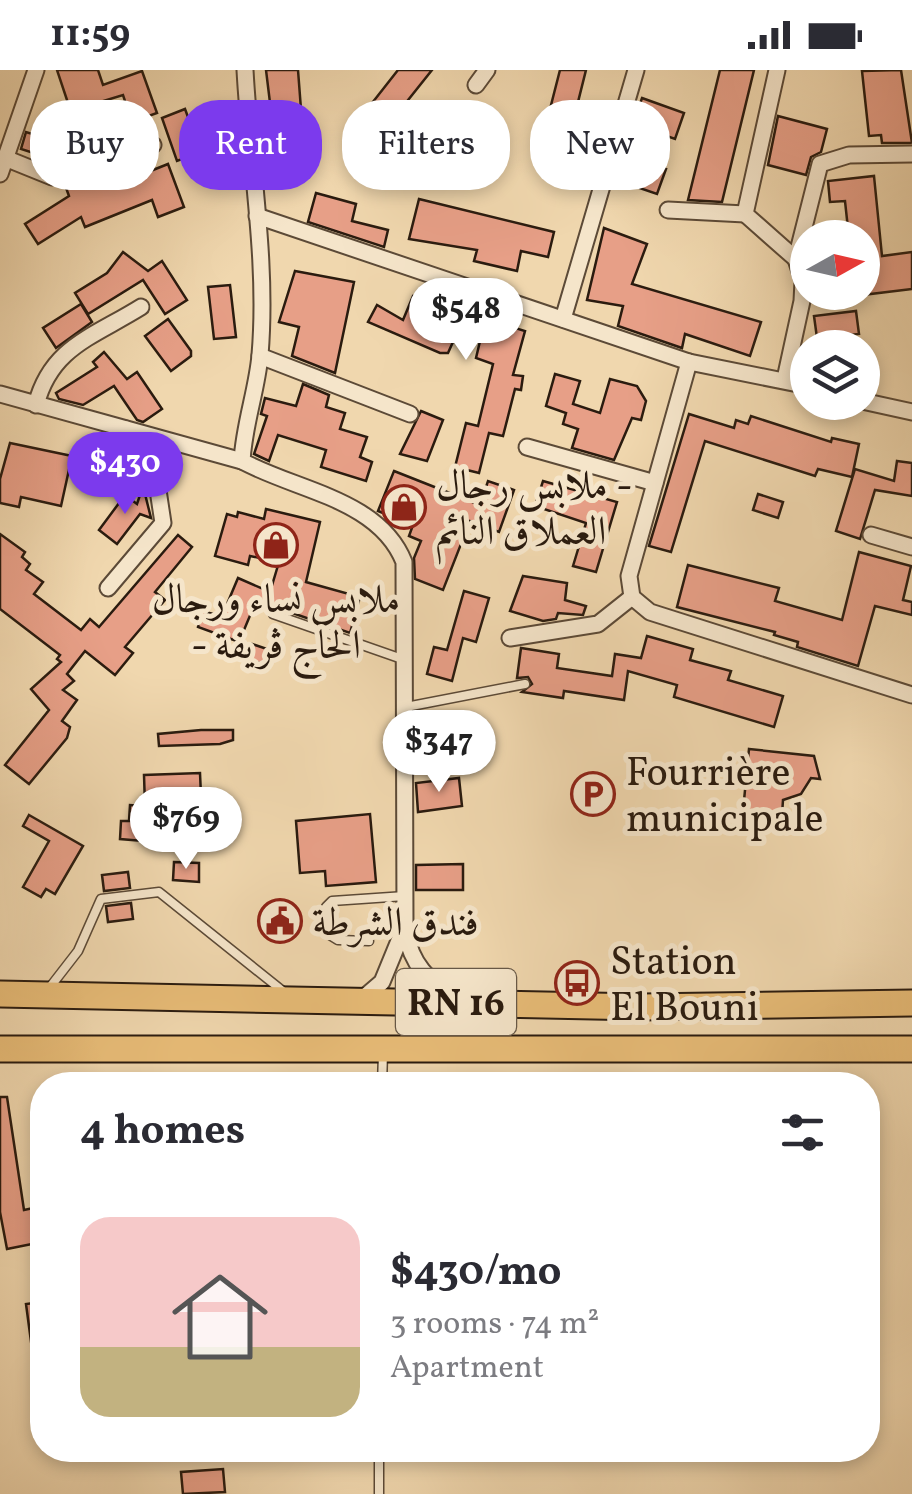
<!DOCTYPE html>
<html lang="en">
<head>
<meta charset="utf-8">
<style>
  body { margin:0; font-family:Vollkorn,Amiri,serif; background:#f7f7f7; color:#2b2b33; height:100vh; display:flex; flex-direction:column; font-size:38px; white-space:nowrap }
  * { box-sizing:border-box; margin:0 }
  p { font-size:32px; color:#7c7c81 }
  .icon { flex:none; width:55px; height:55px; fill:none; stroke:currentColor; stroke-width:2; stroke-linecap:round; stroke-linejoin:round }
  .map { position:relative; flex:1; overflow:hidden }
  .details { position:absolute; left:30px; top:1002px; width:850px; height:390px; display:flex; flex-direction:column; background:#fff; border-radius:40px; box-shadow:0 5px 15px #0003 }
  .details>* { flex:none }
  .top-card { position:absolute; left:30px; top:30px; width:852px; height:90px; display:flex; gap:20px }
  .needle { width:65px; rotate:82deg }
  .controls { position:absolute; left:790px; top:150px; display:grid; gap:20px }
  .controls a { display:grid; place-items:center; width:90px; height:90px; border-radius:50%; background:#fff; box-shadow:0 5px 15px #0003; font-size:50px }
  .price { position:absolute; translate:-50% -85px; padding:0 22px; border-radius:35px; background:#fff; color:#222; font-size:32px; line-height:65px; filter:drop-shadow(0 2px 5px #0008) }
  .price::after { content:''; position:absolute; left:50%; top:60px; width:30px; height:22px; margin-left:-15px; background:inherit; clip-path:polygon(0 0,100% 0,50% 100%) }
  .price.selected { background:#7c3aed; color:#fff }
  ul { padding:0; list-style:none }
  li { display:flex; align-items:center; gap:30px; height:250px; padding:0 50px }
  li span { display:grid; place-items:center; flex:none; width:280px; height:200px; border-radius:30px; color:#555 }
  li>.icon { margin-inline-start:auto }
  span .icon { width:120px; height:120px; fill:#fffc; stroke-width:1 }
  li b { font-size:42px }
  h2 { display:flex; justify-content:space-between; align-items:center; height:120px; padding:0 50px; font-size:42px }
  .pill { padding:0 35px; border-radius:40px; background:#fff; box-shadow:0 5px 15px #0003; font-size:35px; line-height:90px }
  .pill.selected { background:#7c3aed; color:#fff }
  .status { display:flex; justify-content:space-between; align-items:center; height:70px; padding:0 50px; background:#fff; direction:ltr }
  .status svg { height:28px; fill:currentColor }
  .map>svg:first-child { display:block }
  .building { fill:#e79f87; stroke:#2a1b0f; stroke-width:2.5 }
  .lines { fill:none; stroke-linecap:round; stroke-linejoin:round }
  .service-casing { stroke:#5c4a37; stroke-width:11 }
  .minor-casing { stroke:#5c4a37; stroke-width:19 }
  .trunk-casing { stroke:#2a1b0f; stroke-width:29 }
  .service { stroke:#f5e5ca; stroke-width:8 }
  .minor { stroke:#f5e5ca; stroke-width:15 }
  .trunk { stroke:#e8bc77; stroke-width:25 }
  .labels { text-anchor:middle; stroke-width:10; stroke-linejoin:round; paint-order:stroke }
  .shield { fill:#f5e5ca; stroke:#675847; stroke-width:2.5 }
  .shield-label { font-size:38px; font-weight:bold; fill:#2a1b0f }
  .poi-label { font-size:40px; fill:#2a1b0f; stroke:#f5e5ca; text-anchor:start }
</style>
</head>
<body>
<div class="status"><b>11:59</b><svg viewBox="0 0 49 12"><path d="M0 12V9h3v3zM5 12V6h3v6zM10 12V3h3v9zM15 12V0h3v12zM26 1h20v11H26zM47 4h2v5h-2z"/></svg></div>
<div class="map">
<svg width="912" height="1424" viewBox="0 0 912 1424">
  <rect width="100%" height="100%" fill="#f0d7ae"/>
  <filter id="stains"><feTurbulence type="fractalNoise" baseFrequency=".002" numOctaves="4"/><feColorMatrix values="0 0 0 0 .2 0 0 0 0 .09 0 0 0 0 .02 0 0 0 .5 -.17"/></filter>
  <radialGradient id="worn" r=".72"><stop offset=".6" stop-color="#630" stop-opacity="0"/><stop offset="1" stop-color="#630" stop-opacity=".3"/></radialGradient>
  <g class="building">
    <polygon points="57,0 98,0 103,15 142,1 157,43 132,52 123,25 90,35 103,70 84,77 86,84 52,95 42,91 40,85 21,79 26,62 52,70 78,63"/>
    <polygon points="266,0 298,0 306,105 277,105 277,76 271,76 268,49 272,49"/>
    <polygon points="398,0 432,0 385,59 365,42"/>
    <polygon points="560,0 586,0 565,84 540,78"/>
    <polygon points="720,0 754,0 722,132 688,130"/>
    <polygon points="901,0 912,73 882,73 881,65 869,66 862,1"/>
    <polygon points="642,28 684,43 675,69 633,54"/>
    <polygon points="185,39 201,82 177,91 162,48"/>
    <polygon points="778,46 827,59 821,82 811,87 806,105 768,95"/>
    <polygon points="625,85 666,99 657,124 616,110"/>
    <polygon points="168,94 184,137 158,147 152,130 85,157 81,147 38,174 25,154 69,126 65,115 86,108 89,116 131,101 133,108"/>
    <polygon points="874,106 882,186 912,182 912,219 862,225 862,168 849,168 845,131 830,132 828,111"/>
    <polygon points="316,123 356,134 352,151 388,160 384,177 308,152"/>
    <polygon points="419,129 554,162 548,187 521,181 517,201 474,191 477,180 409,169"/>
    <polygon points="604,158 647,174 632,214 761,252 750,286 685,264 682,278 618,256 623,236 587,230"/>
    <polygon points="123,182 148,201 162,191 187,230 165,244 143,210 88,244 75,223 107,203"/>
    <polygon points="295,201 354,212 335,303 292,286 299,257 279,252"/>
    <polygon points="230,215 236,267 214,269 208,217"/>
    <polygon points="413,226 525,261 513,305 523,306 521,320 515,319 503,366 489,363 479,403 455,397 466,353 478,356 493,294 476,288 481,267 457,263 448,283 440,283 368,252 377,235 403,250"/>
    <polygon points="81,234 92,252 56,278 43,258"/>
    <polygon points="856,241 859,264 817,268 814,246"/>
    <polygon points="168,249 191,281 191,286 171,301 145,266"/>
    <polygon points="104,282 127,309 137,302 162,339 143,352 137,350 114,316 83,335 59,329 56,323 97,297 93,292"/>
    <polygon points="555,304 580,311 573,334 600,343 610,309 637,316 646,331 641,350 632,348 614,390 572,378 578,359 563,354 566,343 546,336"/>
    <polygon points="303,314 329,325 326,337 345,343 340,359 367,367 360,387 372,392 366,411 321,397 326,380 278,365 269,391 254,384 267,346 261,344 265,328 296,336"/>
    <polygon points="421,341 443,350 427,391 400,384"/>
    <polygon points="689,344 734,358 736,350 748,354 751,346 831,372 832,368 859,374 852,407 818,399 815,406 705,371 671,482 649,476"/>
    <polygon points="10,373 72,386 61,436 21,427 19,437 0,433 0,409"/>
    <polygon points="897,391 912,393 912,426 875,420 860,469 836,461 855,399 894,411"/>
    <polygon points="394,401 480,435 488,411 514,420 499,462 470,451 443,520 415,509 414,488 421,471 409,466 413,455 378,441"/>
    <polygon points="543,411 617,432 596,502 573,496 586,453 535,436"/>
    <polygon points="143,416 151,448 140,444 117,474 99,460 125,425 137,434"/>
    <polygon points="758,424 783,432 778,448 753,440"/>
    <polygon points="266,439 320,452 306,512 360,527 350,563 275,537 254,536 239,572 198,557 201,541 222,546 238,508 270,522 279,492 250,486 248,495 215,486 227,444 237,447 238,442 264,449"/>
    <polygon points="0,464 25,482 22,487 30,494 26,500 43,512 34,524 81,560 90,549 99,557 178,465 192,477 155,522 165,530 125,577 133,583 115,605 85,581 67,604 74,611 63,620 77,630 62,651 70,657 67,668 29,714 5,695 49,640 31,619 61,592 57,589 60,585 0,539"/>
    <polygon points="859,482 911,496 903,530 912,532 912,545 875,536 858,596 797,577 798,572 774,565 775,562 677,537 688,495 779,518 775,531 842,550"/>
    <polygon points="523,506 567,513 565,530 586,536 583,545 558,543 556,549 543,551 510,541"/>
    <polygon points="464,521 489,528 476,572 463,568 452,611 427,604 434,577 447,580"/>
    <polygon points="647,566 693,579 690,590 731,601 728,610 783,626 774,657 674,627 677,615 628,601 624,630 564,621 563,628 522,622 532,614 528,607 517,608 521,578 559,584 557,598 612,606 615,584 641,588"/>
    <polygon points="252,574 273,581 268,596 247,589"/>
    <polygon points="201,660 233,660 233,670 220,674 159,676 158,664"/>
    <polygon points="749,679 814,686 820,709 811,708 801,724 783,730 782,745 743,741"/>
    <polygon points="200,703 202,748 145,750 143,771 120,769 121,751 129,751 130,735 145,736 144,705"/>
    <polygon points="459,708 462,736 418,742 416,713"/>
    <polygon points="370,744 376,812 326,816 325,801 300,803 296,751"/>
    <polygon points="29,745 83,776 55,824 46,819 41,827 23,817 49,771 23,756"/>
    <polygon points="174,792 199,793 199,812 173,810"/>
    <polygon points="463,794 463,820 416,820 416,795"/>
    <polygon points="128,802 130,818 104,821 102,805"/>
    <polygon points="131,833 133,849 108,852 106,836"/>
    <polygon points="0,1027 7,1027 24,1140 38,1137 42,1161 42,1172 7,1179 0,1142"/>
    <polygon points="42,1232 42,1294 34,1294 26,1234"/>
    <polygon points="223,1399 225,1422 183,1424 181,1402"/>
  </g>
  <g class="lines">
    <g class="service-casing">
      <g id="service">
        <polyline points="273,544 405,590"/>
        <polyline points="406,637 525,614"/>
        <polyline points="369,871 338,870 325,862 326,837 332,831 405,826"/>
        <polyline points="47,921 78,881 101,829 159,822 284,922"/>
        <polyline points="382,1015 383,983"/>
        <polyline points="379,1424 379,1380"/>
      </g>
    </g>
    <g class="minor-casing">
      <g id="minor">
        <path d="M 245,0 C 250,94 268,191 260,285 C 257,320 244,354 242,391 C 297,421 379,429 404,492 L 405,856 L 382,912 L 361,930"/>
        <polyline points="777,0 745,144 796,189"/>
        <polyline points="476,15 487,0"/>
        <polyline points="5,88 52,107 153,75"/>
        <polyline points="0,104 36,0"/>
        <polyline points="668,140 745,144"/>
        <polyline points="257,146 689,292 808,316"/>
        <polyline points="563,249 636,0"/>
        <polyline points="260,286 410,344"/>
        <polyline points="689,292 629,506 632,527 650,542 912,625"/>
        <polyline points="785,309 802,231 803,211 796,189 820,94 849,85 912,84"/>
        <polyline points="0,324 242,391"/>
        <polyline points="862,331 912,342"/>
        <path d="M 36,335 C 51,277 93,267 141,237"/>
        <polyline points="527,377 655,413"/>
        <polyline points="871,465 912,477"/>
        <polyline points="108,518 163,453 158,420 126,359"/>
        <polyline points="510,568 598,554 632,527"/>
        <path d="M 405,860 C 412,897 427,908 457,930"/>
      </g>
    </g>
    <g class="trunk-casing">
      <g id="trunk">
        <polyline points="0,924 642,937 912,933"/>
        <polyline points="0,979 912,979"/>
      </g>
    </g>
    <use href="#service" class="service"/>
    <use href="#minor" class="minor"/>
    <use href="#trunk" class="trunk"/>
  </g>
  <defs>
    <g id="shop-ring" transform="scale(2.25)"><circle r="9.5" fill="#f5e5ca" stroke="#8f2418" stroke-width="1.5"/><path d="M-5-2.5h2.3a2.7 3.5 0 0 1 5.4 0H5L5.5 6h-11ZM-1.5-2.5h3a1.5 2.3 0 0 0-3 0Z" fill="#8f2418"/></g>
    <g id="parking-ring" transform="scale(2.25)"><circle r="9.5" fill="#f5e5ca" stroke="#8f2418" stroke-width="1.5"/><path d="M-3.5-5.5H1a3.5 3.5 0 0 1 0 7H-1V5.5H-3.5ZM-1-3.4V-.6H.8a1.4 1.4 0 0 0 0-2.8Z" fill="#8f2418"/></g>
    <g id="civic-ring" transform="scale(2.25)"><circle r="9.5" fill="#f5e5ca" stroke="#8f2418" stroke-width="1.5"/><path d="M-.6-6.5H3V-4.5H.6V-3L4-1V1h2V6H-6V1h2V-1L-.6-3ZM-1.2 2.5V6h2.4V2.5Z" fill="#8f2418"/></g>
    <g id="bus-ring" transform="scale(2.25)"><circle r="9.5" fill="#f5e5ca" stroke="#8f2418" stroke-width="1.5"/><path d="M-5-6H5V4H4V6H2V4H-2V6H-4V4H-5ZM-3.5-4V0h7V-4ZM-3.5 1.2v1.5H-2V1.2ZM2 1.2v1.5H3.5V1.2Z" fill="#8f2418"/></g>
  </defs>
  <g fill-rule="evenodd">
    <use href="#shop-ring" x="404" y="437"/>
    <use href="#shop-ring" x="276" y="475"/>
    <use href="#parking-ring" x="593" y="724"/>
    <use href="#civic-ring" x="280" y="851"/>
    <use href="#bus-ring" x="577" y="913"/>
  </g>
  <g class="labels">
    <rect class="shield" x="396" y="899" width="120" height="66" rx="8"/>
    <g class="shield-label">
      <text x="456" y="945">RN 16</text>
    </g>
    <g class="poi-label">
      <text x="436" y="428">ملابس رجال -<tspan x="436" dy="46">العملاق النائم</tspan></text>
      <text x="276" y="542" text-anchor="middle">ملابس نساء ورجال<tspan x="276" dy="46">- الحاج ڨريفة</tspan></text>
      <text x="626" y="715">Fourrière<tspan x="626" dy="46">municipale</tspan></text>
      <text x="312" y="865">فندق الشرطة</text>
      <text x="610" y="904">Station<tspan x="610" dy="46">El Bouni</tspan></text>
    </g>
  </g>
  <rect width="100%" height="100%" filter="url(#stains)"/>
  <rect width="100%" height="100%" fill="url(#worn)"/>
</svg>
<div class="controls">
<a><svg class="needle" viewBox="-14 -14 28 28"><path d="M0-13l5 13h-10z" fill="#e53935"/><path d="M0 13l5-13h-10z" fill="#7c7c81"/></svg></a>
<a><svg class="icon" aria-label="layers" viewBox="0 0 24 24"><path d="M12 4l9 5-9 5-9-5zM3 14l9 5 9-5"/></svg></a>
</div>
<b class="price" style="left:466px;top:293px">$548</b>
<b class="price selected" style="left:125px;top:447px">$430</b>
<b class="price" style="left:439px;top:725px">$347</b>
<b class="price" style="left:186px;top:802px">$769</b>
<div class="top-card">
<a class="pill">Buy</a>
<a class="pill selected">Rent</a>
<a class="pill">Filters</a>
<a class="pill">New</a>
</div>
<section class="details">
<h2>4 homes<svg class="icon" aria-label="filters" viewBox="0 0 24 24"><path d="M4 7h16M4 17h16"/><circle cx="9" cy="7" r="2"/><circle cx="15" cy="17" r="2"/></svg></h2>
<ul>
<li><span style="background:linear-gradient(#f6c9c9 65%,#c2b280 0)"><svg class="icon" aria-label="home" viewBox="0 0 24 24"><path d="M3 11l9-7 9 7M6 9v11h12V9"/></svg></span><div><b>$430/mo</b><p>3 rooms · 74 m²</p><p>Apartment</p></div></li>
</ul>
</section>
</div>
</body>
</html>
